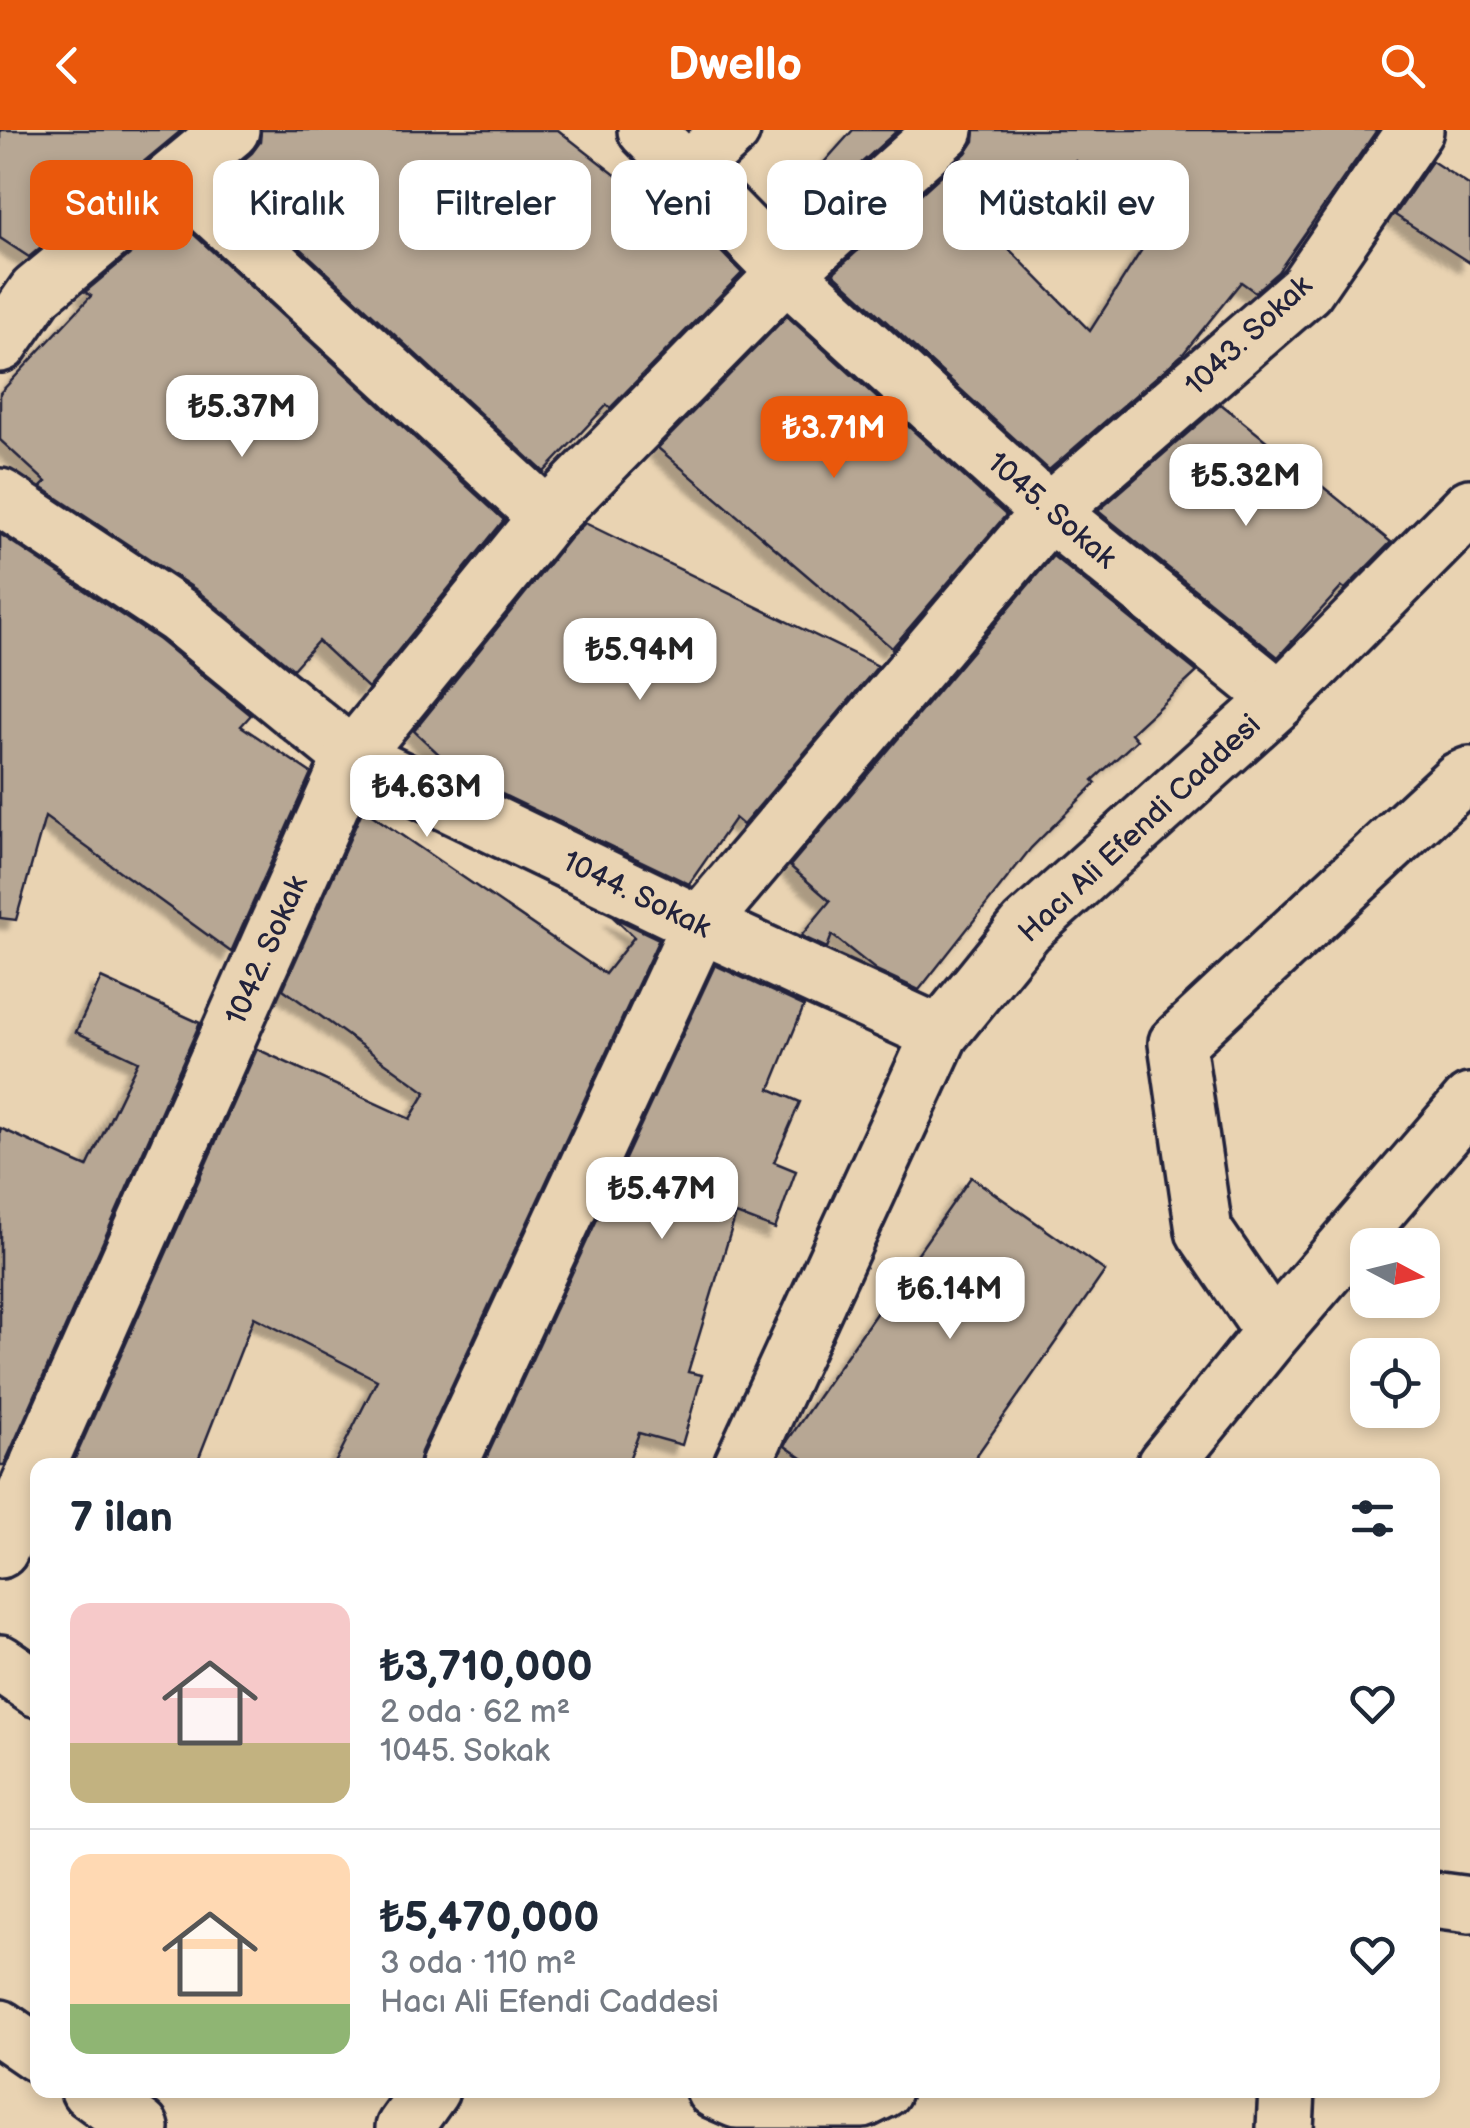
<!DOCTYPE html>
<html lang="tr">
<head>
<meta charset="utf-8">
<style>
  body { margin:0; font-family:"Balsamiq Sans",sans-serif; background:#f6f6f7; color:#1f2937; height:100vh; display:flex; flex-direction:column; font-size:38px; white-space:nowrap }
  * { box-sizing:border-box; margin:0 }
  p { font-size:32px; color:#747a83 }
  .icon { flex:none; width:55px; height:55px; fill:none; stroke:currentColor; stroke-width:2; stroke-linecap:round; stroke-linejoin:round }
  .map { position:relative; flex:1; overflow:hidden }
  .details { position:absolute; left:30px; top:1328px; width:1410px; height:640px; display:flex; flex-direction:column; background:#fff; border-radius:20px; box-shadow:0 5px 15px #0003 }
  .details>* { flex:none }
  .hud { position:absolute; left:30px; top:30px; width:1410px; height:90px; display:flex; gap:20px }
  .needle { width:65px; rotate:97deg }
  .fabs { position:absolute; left:1350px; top:1098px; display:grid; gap:20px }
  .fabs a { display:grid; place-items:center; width:90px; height:90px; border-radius:20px; background:#fff; box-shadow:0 5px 15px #0003; font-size:50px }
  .price { position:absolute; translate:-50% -85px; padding:0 22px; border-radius:20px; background:#fff; color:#222; font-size:32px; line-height:65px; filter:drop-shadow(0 2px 5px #0008) }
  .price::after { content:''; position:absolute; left:50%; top:60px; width:30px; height:22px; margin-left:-15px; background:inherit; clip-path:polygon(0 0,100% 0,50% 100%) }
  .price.on { background:#ea580c; color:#fff }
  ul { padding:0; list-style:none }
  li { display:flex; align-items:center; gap:30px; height:250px; padding:0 40px }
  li+li { border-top:2px solid #e0e1e3 }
  li span { display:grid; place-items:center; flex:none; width:280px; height:200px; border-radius:20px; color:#555 }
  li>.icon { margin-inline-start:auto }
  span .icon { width:120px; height:120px; fill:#fffc; stroke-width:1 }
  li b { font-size:42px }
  h2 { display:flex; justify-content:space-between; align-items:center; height:120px; padding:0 40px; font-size:42px }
  .tag { padding:0 35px; border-radius:20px; background:#fff; box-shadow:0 5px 15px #0003; font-size:35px; line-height:90px }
  .tag.on { background:#ea580c; color:#fff }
  header { display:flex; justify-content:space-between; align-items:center; height:130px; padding:0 40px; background:#ea580c; color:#fff; font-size:45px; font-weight:800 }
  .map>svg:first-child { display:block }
  .building { fill:#b7a794; stroke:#22223b; stroke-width:2.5; fill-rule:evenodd; filter:url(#shadow) }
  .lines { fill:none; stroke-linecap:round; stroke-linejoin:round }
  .minor-casing { stroke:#22223b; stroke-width:62 }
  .major-casing { stroke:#22223b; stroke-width:62 }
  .minor { stroke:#e9d3b2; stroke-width:55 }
  .major { stroke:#e9d3b2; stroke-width:55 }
  .labels { text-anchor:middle; stroke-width:8; stroke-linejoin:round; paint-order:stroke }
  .street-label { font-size:30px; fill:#22223b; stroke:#e9d3b2 }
</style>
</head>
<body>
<header><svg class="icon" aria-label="back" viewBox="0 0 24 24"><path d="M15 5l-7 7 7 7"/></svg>Dwello<svg class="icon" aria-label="search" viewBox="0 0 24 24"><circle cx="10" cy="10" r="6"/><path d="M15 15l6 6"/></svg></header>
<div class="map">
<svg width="1470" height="1998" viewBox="0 0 1470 1998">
  <defs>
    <filter id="shadow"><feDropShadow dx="-9" dy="9" stdDeviation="2.5" flood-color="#0004"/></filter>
  </defs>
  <rect width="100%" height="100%" fill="#e9d3b2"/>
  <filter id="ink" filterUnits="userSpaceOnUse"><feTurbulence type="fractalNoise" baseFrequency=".01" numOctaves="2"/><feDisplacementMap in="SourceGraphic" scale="20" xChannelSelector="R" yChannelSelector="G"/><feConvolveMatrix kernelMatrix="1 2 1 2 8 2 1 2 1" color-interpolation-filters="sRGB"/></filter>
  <g filter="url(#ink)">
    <g class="building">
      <polygon points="0,0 182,0 29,127 0,108"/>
      <polygon points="261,0 558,0 673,90 680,80 742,143 610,278 607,275 544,342 223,47 252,23 260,12"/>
      <polygon points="853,0 898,0 787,100 775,87"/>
      <path d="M 975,0 L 1377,0 L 1278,142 L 1255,162 L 1241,152 L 1183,224 L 1049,340 L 833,143 L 966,23 L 974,11 ZM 1076,31 L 1160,91 L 1090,201 L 1001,111 Z"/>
      <polygon points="1432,31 1470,56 1470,133 1395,85"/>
      <polygon points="175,87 504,390 368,558 318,511 293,539 195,459 41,357 46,352 0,310 0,263 91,166 85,162"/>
      <polygon points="787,186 1006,385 892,518 658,318"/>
      <polygon points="1221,274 1391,412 1345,459 1342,457 1278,527 1098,381"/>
      <polygon points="585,393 878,536 743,695 735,688 689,754 460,644 414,601 570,408"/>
      <polygon points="0,404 159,510 251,585 241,596 311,643 231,822 45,687 16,790 0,788"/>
      <polygon points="1053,426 1197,542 1131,603 1137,610 1093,650 1096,653 1031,718 919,860 876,840 832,805 827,818 801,806 830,771 790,736"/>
      <polygon points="363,679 605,844 634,807 613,787 659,809 421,1322 418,1335 334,1335 377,1250 254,1187 196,1335 72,1335 257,919 410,989 426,962 283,859"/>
      <polygon points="715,835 804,876 770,959 800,972 774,1032 796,1041 775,1099 736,1084 688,1242 702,1245 682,1315 639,1303 627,1335 483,1335"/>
      <polygon points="101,848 200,893 9,1324 4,1335 0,1335 0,998 87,1037 138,931 76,902"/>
      <polygon points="971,1047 1105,1141 970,1335 812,1335 785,1316 788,1310"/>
    </g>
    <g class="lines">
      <g class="minor-casing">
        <g id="minor">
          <polyline points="646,0 786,143 1049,382 1280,569"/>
          <polyline points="688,41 732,0"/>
          <polyline points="177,47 547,387"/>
          <polyline points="0,367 178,485 352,627 700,794 940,904"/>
          <polyline points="1273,1202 1204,1101 1177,913 1459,650 1470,645"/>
          <polyline points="38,1335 352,627 547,387 786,143 945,0"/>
          <polyline points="449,1335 700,794 1049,382 1306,159 1415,0"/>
          <polyline points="1165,1335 1273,1202 1470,972"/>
          <polyline points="0,1420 38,1336"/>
          <polyline points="0,1533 38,1559"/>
          <polyline points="1432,1770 1470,1775"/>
          <polyline points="0,1898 38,1924"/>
          <polyline points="89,1960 141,1998"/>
          <polyline points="714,1960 737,1970 863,1970 883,1960"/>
          <polyline points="1285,1998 1287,1960"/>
        </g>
      </g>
      <g class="major-casing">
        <g id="major">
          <polyline points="0,214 36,162 231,0"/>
          <polyline points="742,1335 940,904 1026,798 1280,569 1470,377"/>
          <polyline points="404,1998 431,1960"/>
        </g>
      </g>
      <use href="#minor" class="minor"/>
      <use href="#major" class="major"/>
    </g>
  </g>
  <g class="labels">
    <g class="street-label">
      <text transform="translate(1248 205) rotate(-43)" y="10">1043. Sokak</text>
      <text transform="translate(1052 380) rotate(41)" y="10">1045. Sokak</text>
      <text transform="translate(1139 698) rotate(-43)" y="10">Hacı Ali Efendi Caddesi</text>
      <text transform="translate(637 764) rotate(26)" y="10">1044. Sokak</text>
      <text transform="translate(266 820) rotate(-66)" y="10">1042. Sokak</text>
    </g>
  </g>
</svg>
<div class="fabs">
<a><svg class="needle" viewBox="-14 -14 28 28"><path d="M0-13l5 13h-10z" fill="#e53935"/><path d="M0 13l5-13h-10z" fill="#747a83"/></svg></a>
<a><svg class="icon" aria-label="locate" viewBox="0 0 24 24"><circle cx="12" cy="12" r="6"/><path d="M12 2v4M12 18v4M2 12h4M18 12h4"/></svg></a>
</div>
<b class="price" style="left:242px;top:330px">₺5.37M</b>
<b class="price on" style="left:834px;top:351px">₺3.71M</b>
<b class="price" style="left:1246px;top:399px">₺5.32M</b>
<b class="price" style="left:640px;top:573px">₺5.94M</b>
<b class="price" style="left:427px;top:710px">₺4.63M</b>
<b class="price" style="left:662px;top:1112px">₺5.47M</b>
<b class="price" style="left:950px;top:1212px">₺6.14M</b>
<div class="hud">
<a class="tag on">Satılık</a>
<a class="tag">Kiralık</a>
<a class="tag">Filtreler</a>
<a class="tag">Yeni</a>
<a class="tag">Daire</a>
<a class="tag">Müstakil ev</a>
</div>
<section class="details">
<h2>7 ilan<svg class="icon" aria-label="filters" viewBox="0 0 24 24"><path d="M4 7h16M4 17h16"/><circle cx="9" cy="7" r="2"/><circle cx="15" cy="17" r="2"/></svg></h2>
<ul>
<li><span style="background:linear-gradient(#f6c9c9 70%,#c2b280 0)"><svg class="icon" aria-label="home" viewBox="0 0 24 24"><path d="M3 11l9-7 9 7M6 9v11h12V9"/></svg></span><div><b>₺3,710,000</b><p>2 oda · 62 m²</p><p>1045. Sokak</p></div><svg class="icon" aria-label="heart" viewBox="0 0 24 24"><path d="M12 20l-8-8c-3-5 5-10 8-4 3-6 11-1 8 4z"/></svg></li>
<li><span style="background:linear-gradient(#ffd9b3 75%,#8fb573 0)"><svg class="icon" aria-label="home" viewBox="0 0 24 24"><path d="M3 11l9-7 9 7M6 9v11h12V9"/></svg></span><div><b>₺5,470,000</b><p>3 oda · 110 m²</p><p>Hacı Ali Efendi Caddesi</p></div><svg class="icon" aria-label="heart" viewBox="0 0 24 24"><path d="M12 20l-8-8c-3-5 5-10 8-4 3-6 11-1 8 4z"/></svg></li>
</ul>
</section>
</div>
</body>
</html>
